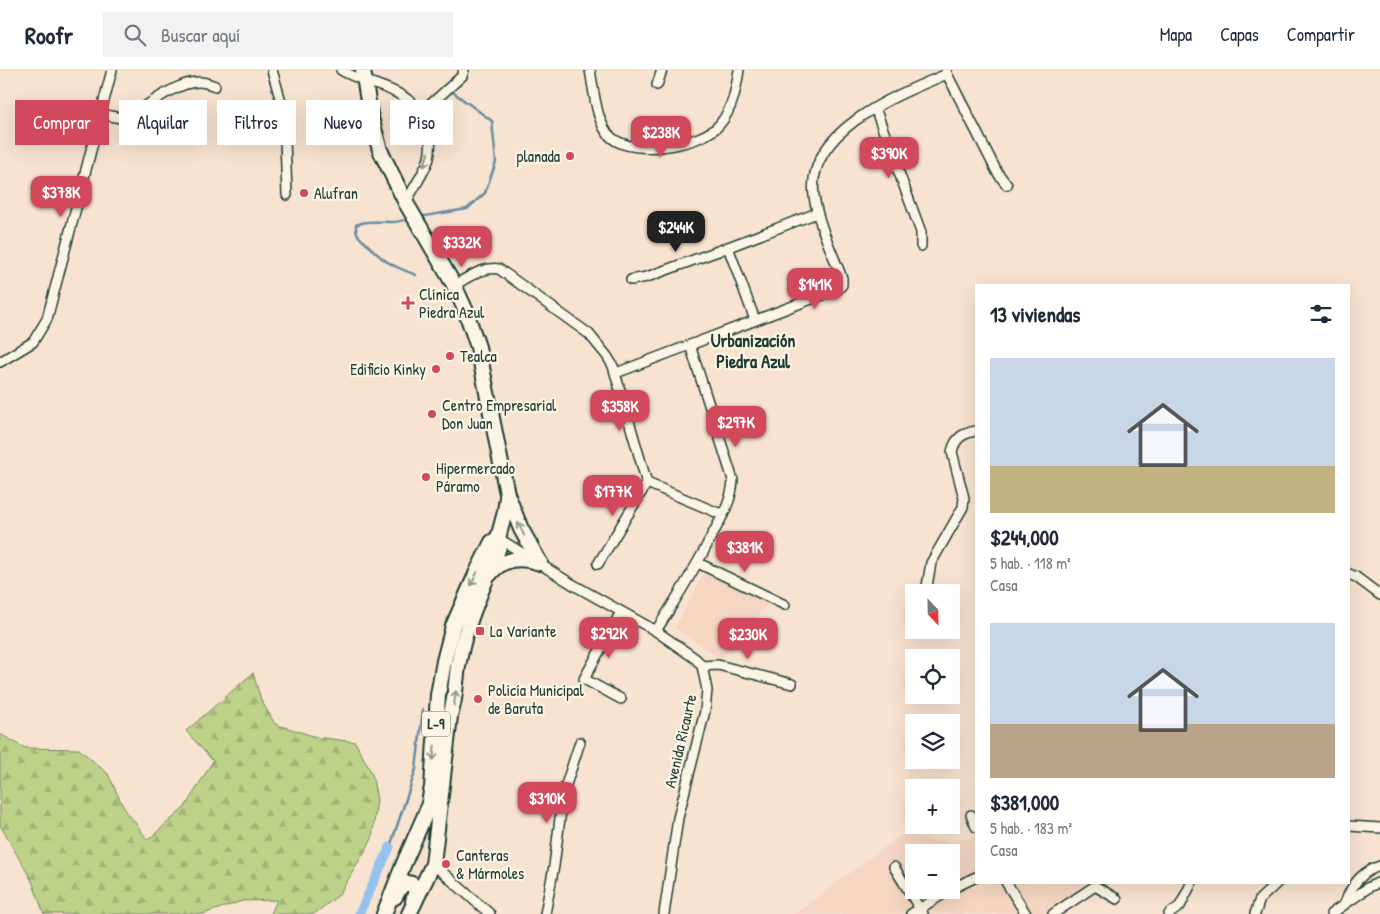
<!DOCTYPE html>
<html lang="es">
<head>
<meta charset="utf-8">
<style>
  body { margin:0; font-family:"Patrick Hand",sans-serif; background:#f2f2f3; color:#1f2937; height:100vh; display:flex; flex-direction:column; font-size:19px; white-space:nowrap }
  * { box-sizing:border-box; margin:0 }
  p { font-size:16px; color:#747a83 }
  .icon { flex:none; width:28px; height:28px; fill:none; stroke:currentColor; stroke-width:2; stroke-linecap:round; stroke-linejoin:round }
  .map { position:relative; flex:1; overflow:hidden }
  .details { position:absolute; left:975px; top:214px; width:375px; height:600px; display:flex; flex-direction:column; background:#fff; border-radius:0px; box-shadow:0 5px 20px #0002 }
  .details>* { flex:none }
  .guide { position:absolute; left:15px; top:30px; width:475px; height:45px; display:flex; gap:10px }
  .needle { width:32px; rotate:158deg }
  .buttons { position:absolute; left:905px; top:514px; display:grid; gap:10px }
  .buttons a { display:grid; place-items:center; width:55px; height:55px; border-radius:0px; background:#fff; box-shadow:0 5px 20px #0002; font-size:25px }
  .price { position:absolute; translate:-50% -42px; padding:0 11px; border-radius:10px; background:#d1495b; color:#fff; font-size:16px; line-height:32px; filter:drop-shadow(0 1px 2px #0008) }
  .price::after { content:''; position:absolute; left:50%; top:30px; width:15px; height:11px; margin-left:-8px; background:inherit; clip-path:polygon(0 0,100% 0,50% 100%) }
  .price.active { background:#222; color:#fff }
  ul { padding:0; list-style:none }
  li { display:grid; align-content:center; gap:10px; height:265px; padding:0 15px }
  li span { display:grid; place-items:center; height:155px; border-radius:0px; color:#555 }
  li>.icon { margin-inline-start:auto }
  span .icon { width:90px; height:90px; fill:#fffc; stroke-width:1 }
  li b { font-size:21px }
  h2 { display:flex; justify-content:space-between; align-items:center; height:60px; padding:0 15px; font-size:21px }
  .tag { padding:0 18px; border-radius:0px; background:#fff; box-shadow:0 5px 20px #0002; font-size:18px; line-height:45px }
  .tag.active { background:#d1495b; color:#fff }
  header { display:flex; align-items:center; gap:30px; box-sizing:border-box; height:70px; padding:0 25px; background:#fff; border-bottom:1px solid #e0e1e3 }
  header strong { font-size:24px }
  nav { display:flex; gap:28px; margin-inline-start:auto; font-size:18px }
  .search { width:350px; height:45px; background:#f2f2f3; display:flex; align-items:center; gap:12px; box-sizing:border-box; padding:0 18px; border-radius:0px; color:#747a83; font-size:19px }
  .map>svg:first-child { display:block }
  .built { fill:#f5d6c2; fill-rule:evenodd }
  .forest { fill:url(#forest-firs); stroke:#6e885e }
  .lines { fill:none; stroke-linecap:round; stroke-linejoin:round }
  .stream { stroke:#668da5; stroke-width:2.5 }
  .canal { stroke:#96c2f0; stroke-width:9 }
  .minor-casing { stroke:#1f3d34; stroke-width:12 }
  .primary-casing { stroke:#1f3d34; stroke-width:18 }
  .minor { stroke:#fcf5e5; stroke-width:9 }
  .primary { stroke:#fcf5e5; stroke-width:14 }
  .oneway { stroke:#8e998c }
  .poi-dot { fill:#d1495b; stroke:#fcf5e5; stroke-width:2 }
  .labels { text-anchor:middle; stroke-width:4.5; stroke-linejoin:round; paint-order:stroke }
  .shield { fill:#fcf5e5; stroke:#617469; stroke-width:1 }
  .shield-label { font-size:15px; font-weight:bold; fill:#1f3d34 }
  .poi-label { font-size:16px; fill:#1f3d34; stroke:#fcf5e5; text-anchor:start }
  .street-label { font-size:16px; fill:#1f3d34; stroke:#fcf5e5 }
  .neighbourhood-label { font-size:18px; font-weight:bold; fill:#1f3d34; stroke:#fcf5e5 }
</style>
</head>
<body>
<header>
<strong>Roofr</strong>
<div class="search"><svg class="icon" aria-label="search" viewBox="0 0 24 24"><circle cx="10" cy="10" r="6"/><path d="M15 15l6 6"/></svg>Buscar aquí</div>
<nav><a>Mapa</a><a>Capas</a><a>Compartir</a></nav>
</header>
<div class="map">
<svg width="1380" height="844" viewBox="0 0 1380 844">
  <defs>
    <pattern id="forest-firs" width="22" height="20" patternUnits="userSpaceOnUse" patternTransform="scale(1.25)"><rect width="22" height="20" fill="#bdd288"/><path d="M5 1l3.5 6h-7zM16 11l3.5 6h-7z" fill="#a2b576"/></pattern>
  </defs>
  <rect width="100%" height="100%" fill="#f8e3d0"/>
  <filter id="ink" filterUnits="userSpaceOnUse"><feTurbulence type="fractalNoise" baseFrequency=".02" numOctaves="2"/><feDisplacementMap in="SourceGraphic" scale="10" xChannelSelector="R" yChannelSelector="G"/><feConvolveMatrix kernelMatrix="1 2 1 2 8 2 1 2 1" color-interpolation-filters="sRGB"/></filter>
  <g filter="url(#ink)">
    <g class="built">
      <polygon points="704,503 768,533 732,581 720,588 675,558"/>
      <path d="M 906,764 L 934,771 L 952,771 L 976,767 L 976,812 L 1084,813 L 1088,818 L 1048,844 L 794,844 L 897,768 ZM 914,782 L 951,782 L 951,820 L 914,820 Z"/>
    </g>
    <polygon class="forest" points="253,603 261,630 275,654 316,667 355,672 372,704 377,730 372,769 339,825 314,844 271,844 277,830 242,831 203,844 44,844 32,811 0,755 0,664 25,678 79,679 108,704 124,738 148,770 185,737 213,691 186,661"/>
    <g class="lines">
      <g class="stream">
        <polyline points="419,147 467,139 485,123 496,92 492,51 450,20"/>
        <path d="M 409,149 C 404,150 398,152 393,152 C 380,152 368,150 356,155 C 355,165 361,169 368,175 C 385,193 393,196 416,205"/>
        <polyline points="390,777 416,699 423,639"/>
      </g>
      <polyline class="canal" points="359,844 390,777"/>
      <g class="minor-casing">
        <g id="minor">
          <polyline points="272,0 284,42 287,125"/>
          <path d="M 341,0 C 355,9 379,14 395,22 C 421,34 435,59 429,88 C 426,100 412,120 406,133"/>
          <path d="M 590,0 C 594,20 596,55 612,68 C 635,87 703,75 720,54 C 733,38 736,19 739,0"/>
          <polyline points="947,4 997,102 1007,115"/>
          <polyline points="657,15 662,0"/>
          <polyline points="875,38 921,162 921,176"/>
          <polyline points="422,42 462,6 464,0"/>
          <path d="M 100,44 L 126,49 C 146,37 175,12 199,12 C 204,12 210,14 215,16"/>
          <polyline points="728,177 755,250"/>
          <polyline points="631,210 647,207 718,181 817,143"/>
          <path d="M 454,215 C 468,208 483,196 499,199 L 589,264 L 607,286 L 613,296 L 647,413 L 598,494"/>
          <path d="M 690,275 L 838,219 L 842,215 L 842,208 C 832,182 818,154 814,126 C 805,60 899,24 947,4 L 946,0"/>
          <polyline points="0,292 33,272 47,249 112,0"/>
          <path d="M 616,303 L 690,275 L 733,410 C 732,431 721,449 711,467 C 695,500 675,530 656,561"/>
          <polyline points="647,413 723,445"/>
          <polyline points="498,468 572,514 656,561 696,589 702,596 707,620 705,641 678,748 664,844"/>
          <polyline points="698,493 785,535"/>
          <polyline points="1349,504 1356,507 1380,525"/>
          <path d="M 926,522 L 931,493 L 963,437 L 964,428 L 952,382 C 955,368 963,363 976,361"/>
          <polyline points="702,596 718,595 792,614"/>
          <polyline points="621,629 584,609 621,542"/>
          <polyline points="971,745 976,757"/>
          <polyline points="1349,756 1380,758"/>
          <polyline points="433,794 490,844"/>
          <polyline points="894,797 923,844"/>
          <polyline points="1006,812 1026,844"/>
          <polyline points="951,819 976,807"/>
          <path d="M 1345,833 C 1351,816 1362,801 1380,796"/>
          <polyline points="545,844 554,796 563,724 580,672"/>
          <polyline points="911,844 950,820"/>
          <polyline points="1053,844 1095,816 1117,829"/>
          <polyline points="1169,844 1180,836 1192,812"/>
          <polyline points="1255,844 1260,829 1278,812"/>
          <polyline points="1331,844 1369,817 1380,812"/>
        </g>
      </g>
      <g class="primary-casing">
        <g id="primary">
          <polyline points="363,0 370,44 380,80 406,133 454,215 465,239 478,277 507,424 521,459 540,493"/>
          <polyline points="498,468 505,442 507,427"/>
          <path d="M 489,505 C 503,488 519,486 540,493"/>
          <polyline points="395,827 401,816 408,813 412,814 416,820 413,831"/>
          <polyline points="384,844 404,793 428,738 432,717 438,625 444,591 453,556 477,502 492,472 498,468"/>
          <path d="M 409,844 L 433,794 L 450,646 C 457,626 455,606 460,586 C 467,550 486,511 499,477"/>
        </g>
      </g>
      <use href="#minor" class="minor"/>
      <use href="#primary" class="primary"/>
    </g>
    <defs><path id="oneway-shaft" d="M-6 0H5M1.5-3L5.5 0L1.5 3" fill="none" stroke-width="1.6" stroke-linecap="round" stroke-linejoin="round" transform="scale(1.25)"/></defs>
    <g class="oneway">
      <use href="#oneway-shaft" transform="translate(426 90) rotate(108)"/>
      <use href="#oneway-shaft" transform="translate(521 459) rotate(-115)"/>
      <use href="#oneway-shaft" transform="translate(474 509) rotate(115)"/>
      <use href="#oneway-shaft" transform="translate(455 628) rotate(-82)"/>
      <use href="#oneway-shaft" transform="translate(434 683) rotate(95)"/>
    </g>
  </g>
  <g class="poi-dot">
    <circle cx="570" cy="86" r="5"/>
    <circle cx="304" cy="123" r="5"/>
    <path d="M405.5 225.5h5v5h5v5h-5v5h-5v-5h-5v-5h5z"/>
    <circle cx="450" cy="286" r="5"/>
    <circle cx="436" cy="299" r="5"/>
    <circle cx="432" cy="344" r="5"/>
    <circle cx="426" cy="407" r="5"/>
    <rect x="475" y="556" width="10" height="10" rx="2.5"/>
    <circle cx="478" cy="629" r="5"/>
    <circle cx="446" cy="794" r="5"/>
  </g>
  <g class="labels">
    <rect class="shield" x="422" y="641.5" width="28" height="25" rx="4"/>
    <g class="shield-label">
      <text x="436" y="659">L-9</text>
    </g>
    <g class="poi-label">
      <text x="560" y="92" text-anchor="end">planada</text>
      <text x="314" y="129">Alufran</text>
      <text x="419" y="230">Clínica<tspan x="419" dy="18">Piedra Azul</tspan></text>
      <text x="460" y="292">Tealca</text>
      <text x="426" y="305" text-anchor="end">Edificio Kinky</text>
      <text x="442" y="341">Centro Empresarial<tspan x="442" dy="18">Don Juan</tspan></text>
      <text x="436" y="404">Hipermercado<tspan x="436" dy="18">Páramo</tspan></text>
      <text x="490" y="567">La Variante</text>
      <text x="488" y="626">Policía Municipal<tspan x="488" dy="18">de Baruta</tspan></text>
      <text x="456" y="791">Canteras<tspan x="456" dy="18">&amp; Mármoles</tspan></text>
    </g>
    <g class="street-label">
      <text transform="translate(680 671) rotate(-77)" y="6">Avenida Ricaurte</text>
    </g>
    <g class="neighbourhood-label">
      <text x="753" y="277">Urbanización<tspan x="753" dy="21">Piedra Azul</tspan></text>
    </g>
  </g>
</svg>
<div class="buttons">
<a><svg class="needle" viewBox="-14 -14 28 28"><path d="M0-13l5 13h-10z" fill="#e53935"/><path d="M0 13l5-13h-10z" fill="#747a83"/></svg></a>
<a><svg class="icon" aria-label="locate" viewBox="0 0 24 24"><circle cx="12" cy="12" r="6"/><path d="M12 2v4M12 18v4M2 12h4M18 12h4"/></svg></a>
<a><svg class="icon" aria-label="layers" viewBox="0 0 24 24"><path d="M12 4l9 5-9 5-9-5zM3 14l9 5 9-5"/></svg></a>
<a>+</a>
<a>−</a>
</div>
<b class="price" style="left:661px;top:88px">$238K</b>
<b class="price" style="left:889px;top:109px">$390K</b>
<b class="price" style="left:61px;top:148px">$378K</b>
<b class="price active" style="left:676px;top:183px">$244K</b>
<b class="price" style="left:462px;top:198px">$332K</b>
<b class="price" style="left:815px;top:240px">$141K</b>
<b class="price" style="left:620px;top:362px">$358K</b>
<b class="price" style="left:736px;top:378px">$297K</b>
<b class="price" style="left:613px;top:447px">$177K</b>
<b class="price" style="left:745px;top:503px">$381K</b>
<b class="price" style="left:609px;top:589px">$292K</b>
<b class="price" style="left:748px;top:590px">$230K</b>
<b class="price" style="left:547px;top:754px">$310K</b>
<div class="guide">
<a class="tag active">Comprar</a>
<a class="tag">Alquilar</a>
<a class="tag">Filtros</a>
<a class="tag">Nuevo</a>
<a class="tag">Piso</a>
</div>
<section class="details">
<h2>13 viviendas<svg class="icon" aria-label="filters" viewBox="0 0 24 24"><path d="M4 7h16M4 17h16"/><circle cx="9" cy="7" r="2"/><circle cx="15" cy="17" r="2"/></svg></h2>
<ul>
<li><span style="background:linear-gradient(#c9d6e8 70%,#c2b280 0)"><svg class="icon" aria-label="home" viewBox="0 0 24 24"><path d="M3 11l9-7 9 7M6 9v11h12V9"/></svg></span><div><b>$244,000</b><p>5 hab. · 118 m²</p><p>Casa</p></div></li>
<li><span style="background:linear-gradient(#c9d6e8 65%,#b9a48a 0)"><svg class="icon" aria-label="home" viewBox="0 0 24 24"><path d="M3 11l9-7 9 7M6 9v11h12V9"/></svg></span><div><b>$381,000</b><p>5 hab. · 183 m²</p><p>Casa</p></div></li>
</ul>
</section>
</div>
</body>
</html>
